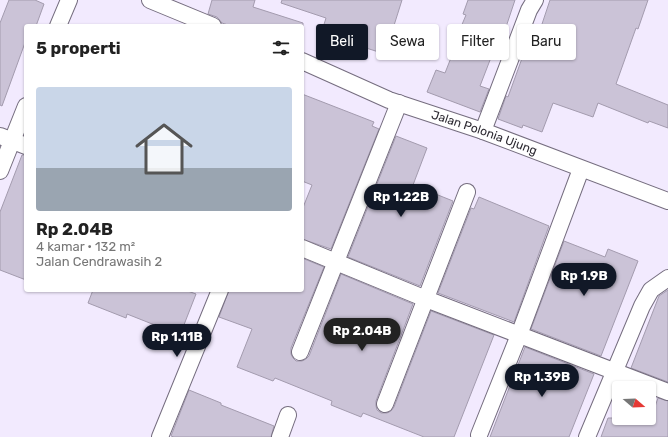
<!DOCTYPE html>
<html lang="id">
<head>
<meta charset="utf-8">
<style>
  body { margin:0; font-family:Rubik,sans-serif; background:#f2f2f2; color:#222; height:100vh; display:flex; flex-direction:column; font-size:15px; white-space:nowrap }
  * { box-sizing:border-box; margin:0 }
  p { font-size:13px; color:#767676 }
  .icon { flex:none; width:22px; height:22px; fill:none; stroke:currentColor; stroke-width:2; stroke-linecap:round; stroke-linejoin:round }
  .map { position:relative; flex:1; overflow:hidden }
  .side { position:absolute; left:24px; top:24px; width:280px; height:268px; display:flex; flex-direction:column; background:#fff; border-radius:4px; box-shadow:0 1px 3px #0004 }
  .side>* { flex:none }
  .top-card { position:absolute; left:316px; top:24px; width:292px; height:36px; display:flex; gap:8px }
  .needle { width:26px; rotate:109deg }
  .tools { position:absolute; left:612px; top:381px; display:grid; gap:8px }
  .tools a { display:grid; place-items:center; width:44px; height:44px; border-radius:4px; background:#fff; box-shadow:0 1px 3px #0004; font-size:20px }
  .price { position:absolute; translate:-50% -34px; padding:0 9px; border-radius:14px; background:#111827; color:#fff; font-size:13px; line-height:26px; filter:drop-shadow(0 1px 2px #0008) }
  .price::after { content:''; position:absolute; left:50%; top:24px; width:12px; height:9px; margin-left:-6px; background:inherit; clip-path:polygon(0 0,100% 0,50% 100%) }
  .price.selected { background:#222; color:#fff }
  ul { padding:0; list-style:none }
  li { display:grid; align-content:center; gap:8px; height:212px; padding:0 12px }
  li+li { border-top:1px solid #e0e0e0 }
  li span { display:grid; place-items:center; height:124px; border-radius:4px; color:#555 }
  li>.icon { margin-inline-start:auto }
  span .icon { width:72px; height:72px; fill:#fffc; stroke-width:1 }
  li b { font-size:17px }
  h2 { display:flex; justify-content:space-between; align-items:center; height:48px; padding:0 12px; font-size:17px }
  .pill { padding:0 14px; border-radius:4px; background:#fff; box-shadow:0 1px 3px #0004; font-size:14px; line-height:36px }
  .pill.selected { background:#111827; color:#fff }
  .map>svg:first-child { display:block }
  .building { fill:#cbc3d7; stroke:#a39bae }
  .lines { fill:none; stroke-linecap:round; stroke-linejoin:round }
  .minor-casing { stroke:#756d7f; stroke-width:18 }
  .minor { stroke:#fff; stroke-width:16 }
  .labels { text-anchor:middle; stroke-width:4; stroke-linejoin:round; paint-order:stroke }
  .street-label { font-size:12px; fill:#2d2a32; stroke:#fff }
</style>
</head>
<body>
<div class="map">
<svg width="668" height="437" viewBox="0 0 668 437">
  <rect width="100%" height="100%" fill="#f2eafe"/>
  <g class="building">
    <polygon points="9,0 35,0 44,4 36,26 26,26 26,40 2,106 0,105 0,23"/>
    <polygon points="212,0 255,0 253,7 303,23 303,26 231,26 222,23 217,17 208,14"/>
    <polygon points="282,0 402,0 385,54 363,47 362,50 342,44 343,41 321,34 326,18 281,3"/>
    <polygon points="468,0 515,0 505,30 502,29 480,86 489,89 480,112 427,92 436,70 445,73 460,35 458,34 466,15 463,14"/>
    <polygon points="550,0 648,0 638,29 636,28 616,84 668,105 668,128 649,121 648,123 598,103 593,117 553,103 542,132 523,125 522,128 498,119 506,96 508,97 529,39 536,42"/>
    <polygon points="302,94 374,122 372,126 379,129 331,249 302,239 302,210 312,185 302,181"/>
    <polygon points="396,136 427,148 413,185 453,201 420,286 348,257"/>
    <polygon points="22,155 26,155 26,280 0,270 0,212"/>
    <polygon points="479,197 549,226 514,322 438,293 471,208 474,209"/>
    <polygon points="564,241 605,257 608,249 638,261 601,356 531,329"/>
    <polygon points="302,258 324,267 291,348 291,354 293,358 296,361 302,361 306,359 309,356 341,274 413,304 376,401 376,406 377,410 381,413 387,413 391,411 394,407 431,311 494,335 454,437 424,437 363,413 361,417 331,405 332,401 275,378 273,381 237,367 252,329 219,317 229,290 302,290"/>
    <polygon points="93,290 185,290 196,294 180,335 127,314 126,318 88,303"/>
    <polygon points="668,290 668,382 631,368 659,296"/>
    <polygon points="525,347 594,374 569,437 490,437"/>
    <polygon points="189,390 221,403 221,405 274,426 271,437 174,437 171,436"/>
    <polygon points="658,398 668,401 668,437 601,437 608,418 651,418"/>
  </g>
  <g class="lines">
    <g class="minor-casing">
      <g id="minor">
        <polyline points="150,0 213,26"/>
        <polyline points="58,26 69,0"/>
        <path id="s1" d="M 302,61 L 389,100 L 483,131 L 668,201"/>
        <polyline points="483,131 529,10 535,0"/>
        <polyline points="0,136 26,146"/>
        <polyline points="0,171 26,106"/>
        <polyline points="302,248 426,299 668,392"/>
        <polyline points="300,352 399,103"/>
        <polyline points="385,404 467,192"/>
        <polyline points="479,435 519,335 581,169"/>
        <polyline points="160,437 220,290"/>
        <polyline points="280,437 288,415"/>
        <polyline points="587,437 642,306 651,290 668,278"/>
      </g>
    </g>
    <use href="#minor" class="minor"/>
  </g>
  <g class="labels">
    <g class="street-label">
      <text dy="4" stroke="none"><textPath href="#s1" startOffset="196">Jalan Polonia Ujung</textPath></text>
    </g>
  </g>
</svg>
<div class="tools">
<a><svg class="needle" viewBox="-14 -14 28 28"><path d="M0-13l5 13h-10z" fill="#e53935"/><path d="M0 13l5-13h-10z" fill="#767676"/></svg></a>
</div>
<b class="price" style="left:401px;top:218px">Rp 1.22B</b>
<b class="price" style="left:584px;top:297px">Rp 1.9B</b>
<b class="price selected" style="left:362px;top:352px">Rp 2.04B</b>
<b class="price" style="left:177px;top:358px">Rp 1.11B</b>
<b class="price" style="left:542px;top:398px">Rp 1.39B</b>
<div class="top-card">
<a class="pill selected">Beli</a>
<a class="pill">Sewa</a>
<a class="pill">Filter</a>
<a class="pill">Baru</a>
</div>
<section class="side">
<h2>5 properti<svg class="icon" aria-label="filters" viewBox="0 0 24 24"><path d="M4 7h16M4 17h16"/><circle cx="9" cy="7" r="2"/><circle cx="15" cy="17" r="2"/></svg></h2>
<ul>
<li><span style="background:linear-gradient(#c9d6e8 65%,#9aa5b1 0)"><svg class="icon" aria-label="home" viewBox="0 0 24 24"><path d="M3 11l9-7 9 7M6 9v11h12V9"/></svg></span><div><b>Rp 2.04B</b><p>4 kamar · 132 m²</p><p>Jalan Cendrawasih 2</p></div></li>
</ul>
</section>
</div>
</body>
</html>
